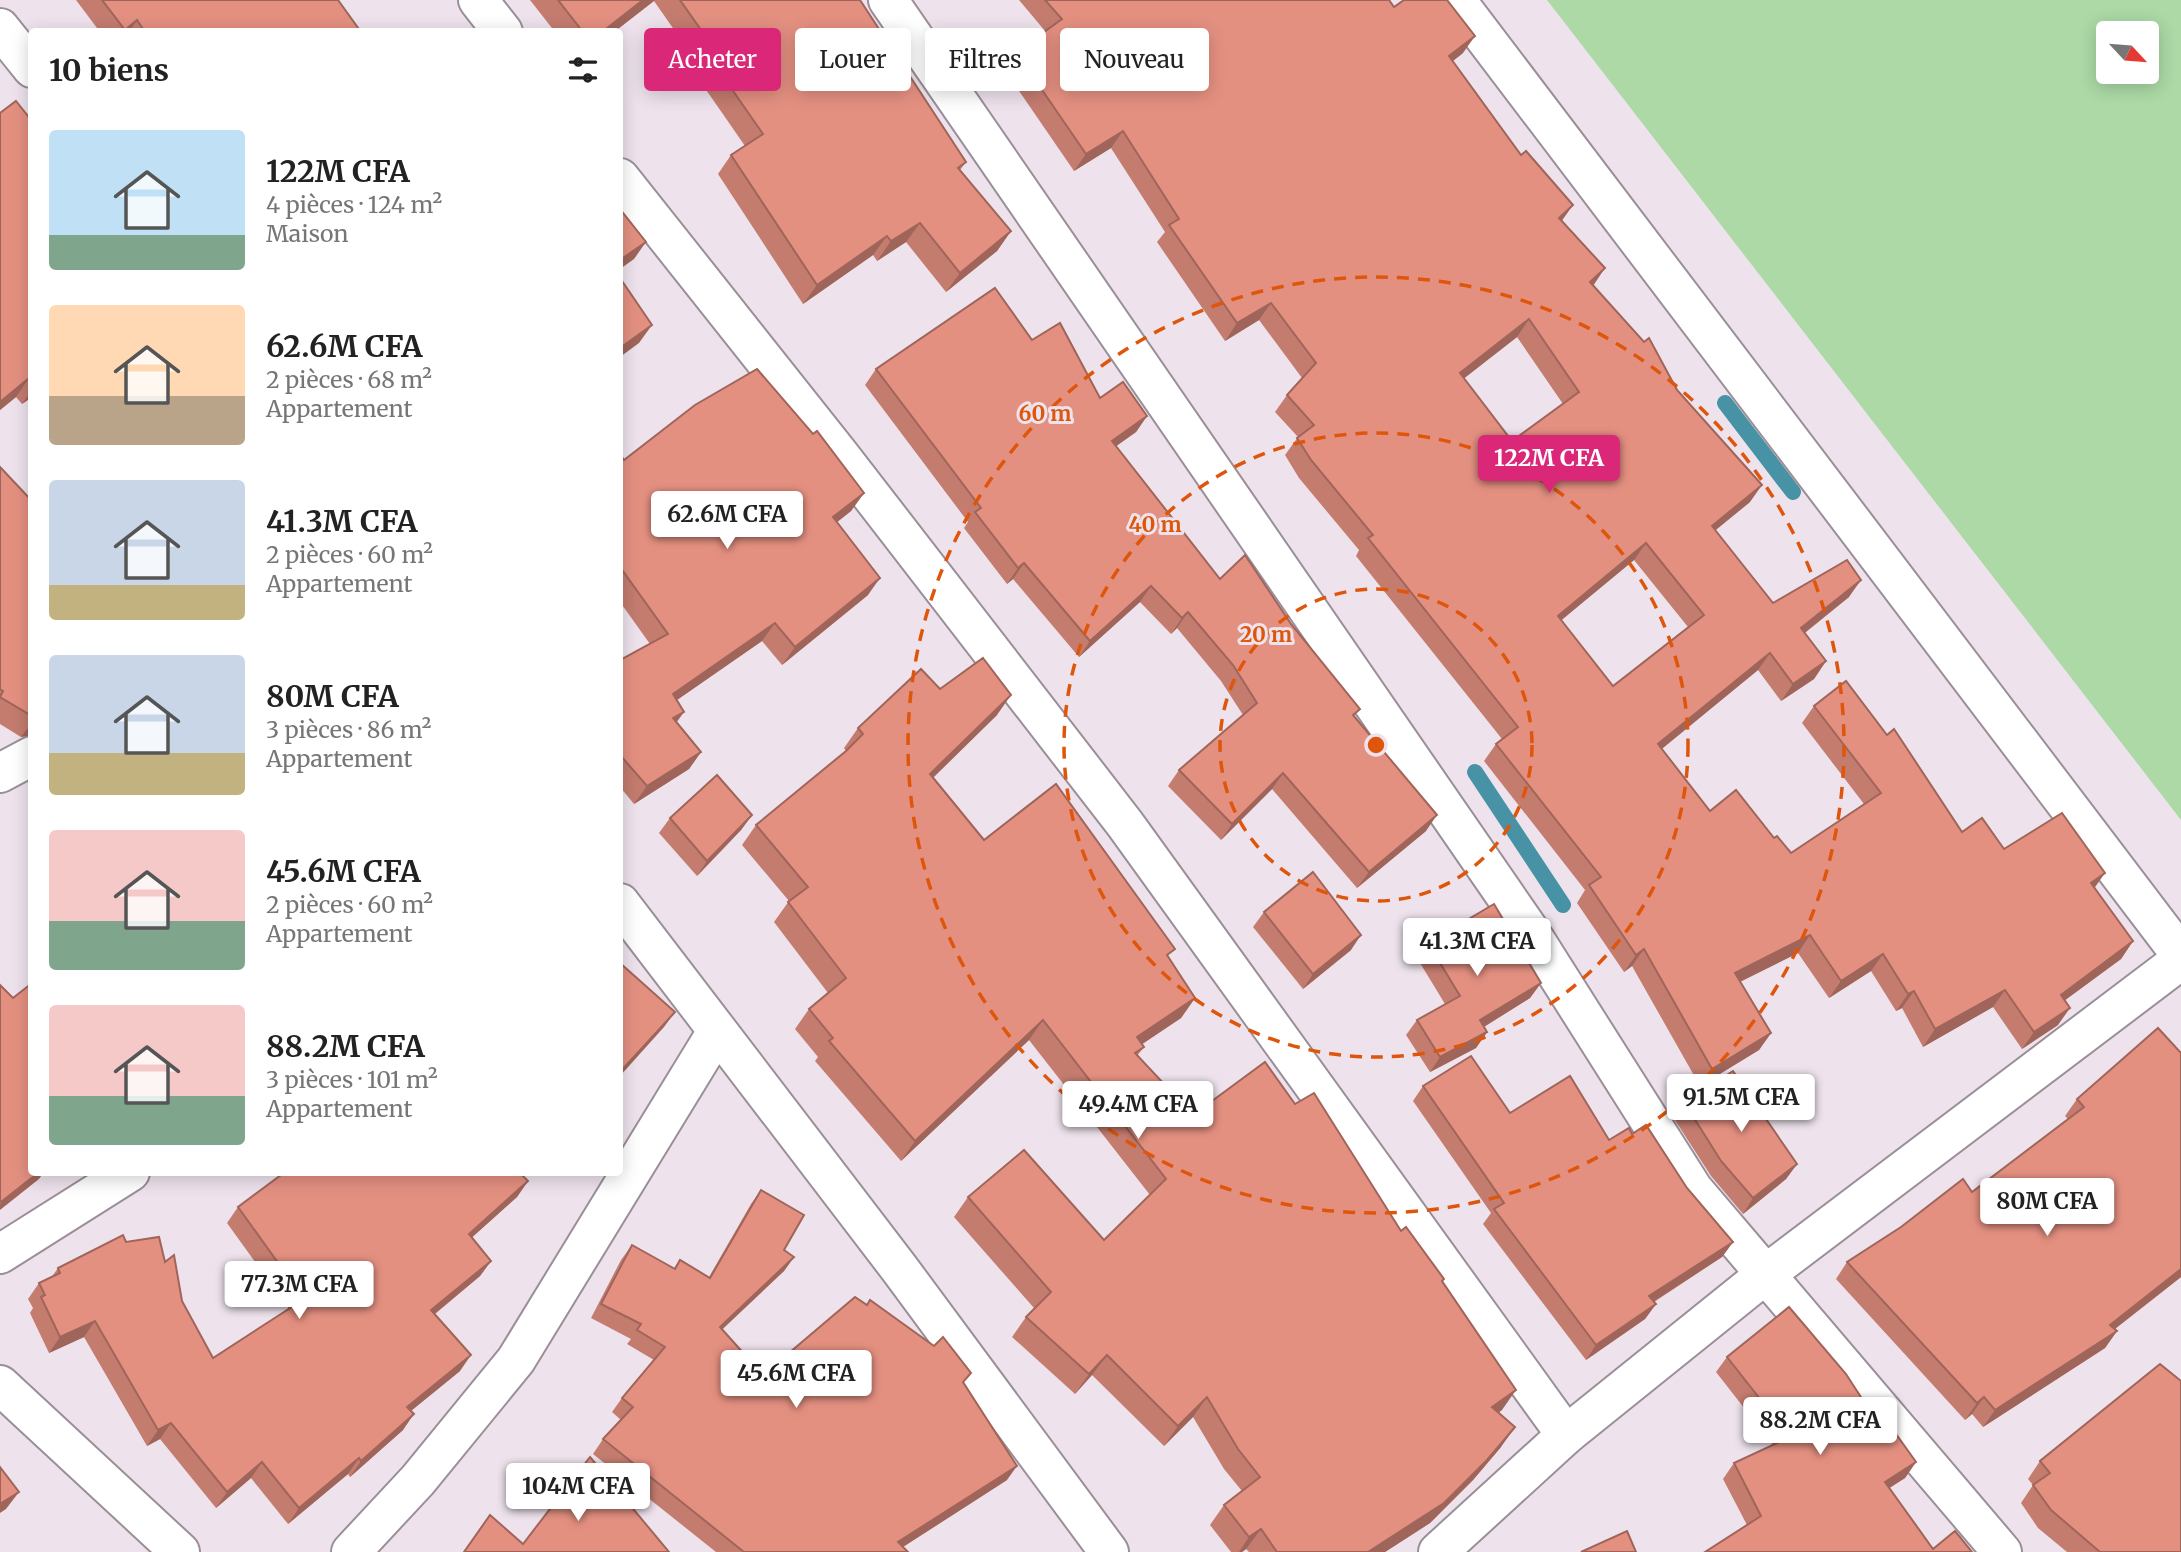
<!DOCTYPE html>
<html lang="fr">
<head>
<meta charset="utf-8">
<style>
  body { margin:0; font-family:Merriweather,serif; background:#f6f6f6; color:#222; height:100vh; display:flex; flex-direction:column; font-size:26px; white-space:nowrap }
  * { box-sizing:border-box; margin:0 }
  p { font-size:23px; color:#767676 }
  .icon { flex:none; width:38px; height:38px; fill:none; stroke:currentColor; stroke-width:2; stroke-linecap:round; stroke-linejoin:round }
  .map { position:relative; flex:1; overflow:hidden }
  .details { position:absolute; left:28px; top:28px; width:595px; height:1148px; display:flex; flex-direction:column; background:#fff; border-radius:7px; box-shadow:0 4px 18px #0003 }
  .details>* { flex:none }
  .guide { position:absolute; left:644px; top:28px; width:665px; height:63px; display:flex; gap:14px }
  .needle { width:46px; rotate:116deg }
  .buttons { position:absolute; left:2096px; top:21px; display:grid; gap:14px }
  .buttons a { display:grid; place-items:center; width:63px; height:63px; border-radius:7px; background:#fff; box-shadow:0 4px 18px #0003; font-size:35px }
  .price { position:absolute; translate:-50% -60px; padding:0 16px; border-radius:7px; background:#fff; color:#222; font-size:23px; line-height:46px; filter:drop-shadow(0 2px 4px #0008) }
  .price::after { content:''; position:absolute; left:50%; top:42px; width:21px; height:16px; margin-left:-10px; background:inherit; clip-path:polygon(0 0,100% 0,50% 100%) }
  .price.on { background:#db2777; color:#fff }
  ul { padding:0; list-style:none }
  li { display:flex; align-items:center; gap:21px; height:175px; padding:0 21px }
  li span { display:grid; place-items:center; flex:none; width:196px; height:140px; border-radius:7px; color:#555 }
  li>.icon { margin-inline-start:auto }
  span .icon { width:84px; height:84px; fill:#fffc; stroke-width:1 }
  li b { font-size:30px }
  h2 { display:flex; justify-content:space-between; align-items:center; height:84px; padding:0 21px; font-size:30px }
  .chip { padding:0 24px; border-radius:7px; background:#fff; box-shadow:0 4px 18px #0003; font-size:24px; line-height:63px }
  .chip.on { background:#db2777; color:#fff }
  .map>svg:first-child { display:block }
  .green { fill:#acd9a6; fill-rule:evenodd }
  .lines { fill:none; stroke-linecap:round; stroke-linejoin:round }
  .stream { stroke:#4892a6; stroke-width:16 }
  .street-casing { stroke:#9a8f99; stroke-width:42 }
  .secondary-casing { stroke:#9a8f99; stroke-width:42 }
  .street { stroke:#fff; stroke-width:38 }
  .secondary { stroke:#fff; stroke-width:38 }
  .wall { fill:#c47c6f; fill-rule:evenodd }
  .shaded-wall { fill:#a0655a }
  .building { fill:#e49081; stroke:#a0655a; stroke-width:2; fill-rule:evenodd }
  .ring { fill:none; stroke:#de560c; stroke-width:3.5; stroke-dasharray:12 9 }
  .centre { fill:#de560c; stroke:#eee3ed; stroke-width:3.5 }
  .ring-label { font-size:21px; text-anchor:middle; font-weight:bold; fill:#de560c; stroke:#eee3ed; stroke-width:6; stroke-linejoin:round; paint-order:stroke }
</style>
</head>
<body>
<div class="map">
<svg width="2181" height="1552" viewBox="0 0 2181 1552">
  <rect width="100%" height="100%" fill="#eee3ed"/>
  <path class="green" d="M 1547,0 L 2181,0 L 2181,820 ZM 2109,33 L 2147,33 L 2147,72 L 2109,72 Z"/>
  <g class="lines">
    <g class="stream">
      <polyline points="1725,403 1793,492"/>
      <polyline points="1475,772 1563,905"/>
    </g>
    <g class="street-casing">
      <g id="street">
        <polyline points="478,0 503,32"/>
        <polyline points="888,0 1527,927 1693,1189 2002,1552"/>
        <polyline points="0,28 32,68"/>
        <polyline points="620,178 839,454 1125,824 1566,1435"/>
        <polyline points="0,773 32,756"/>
        <polyline points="620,903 899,1268 1109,1552"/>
        <polyline points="0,1254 130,1172"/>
        <polyline points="0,1385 180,1552"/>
        <polyline points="351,1552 418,1480 516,1360 716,1033"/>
        <polyline points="1438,1552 1566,1435 1766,1274 2181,960"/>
      </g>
    </g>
    <g class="secondary-casing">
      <polyline id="secondary" points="1456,0 2181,955"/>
    </g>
    <use href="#street" class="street"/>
    <use href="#secondary" class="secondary"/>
  </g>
  <g class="wall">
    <polygon points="76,0 338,0 361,32 100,32"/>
    <polygon points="530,0 860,0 966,162 960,170 1011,231 997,251 946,292 906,242 877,261 873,255 803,304 718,174 731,155 745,146 700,81 705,74 654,1 614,32 555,32"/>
    <path d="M 1019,0 L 1389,0 L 1394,7 L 1463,53 L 1453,61 L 1562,221 L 1593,286 L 1677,390 L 1750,502 L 1715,530 L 1773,603 L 1849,597 L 1805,633 L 1826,661 L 1814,679 L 1781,701 L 1758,670 L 1661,749 L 1710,811 L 1774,838 L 1791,853 L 1864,804 L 1802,723 L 1814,706 L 1962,832 L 2094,888 L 2133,941 L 2121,959 L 2065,1000 L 2058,1025 L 2022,1049 L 1993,1007 L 1923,1047 L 1902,1008 L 1896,1011 L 1871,971 L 1829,998 L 1798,953 L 1740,982 L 1771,1033 L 1759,1050 L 1700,1086 L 1632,966 L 1624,972 L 1577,903 L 1585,890 L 1484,761 L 1496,744 L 1502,739 L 1356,556 L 1359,550 L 1299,478 L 1285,455 L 1298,437 L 1275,412 L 1287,395 L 1302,378 L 1259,320 L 1225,341 L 1157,242 L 1165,232 L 1111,148 L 1074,171 L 1004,69 L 1016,52 L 1045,31 ZM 1517,337 L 1563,404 L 1512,441 L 1464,378 ZM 1634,560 L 1688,627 L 1613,686 L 1561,620 Z"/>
    <polygon points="0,113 32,121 32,397 22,404 16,397 0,410"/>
    <polygon points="876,369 1100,398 1147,416 1136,432 1116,446 1220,579 1291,624 1360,709 1354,716 1426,831 1357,888 1272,789 1221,840 1168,786 1179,770 1243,715 1221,681 1177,628 1171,634 1140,602 1079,657 1013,579 1007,584 964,528 968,522 865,385"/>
    <polygon points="620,454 624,460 864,493 851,511 837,522 868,595 782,665 762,641 677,700 676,723 701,752 689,769 634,804 620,787 620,660 650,644 620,602"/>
    <polygon points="0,467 32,501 32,735 21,737 0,724"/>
    <polygon points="940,689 997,715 933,778 984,840 1169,958 1195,998 1181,1018 1142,1044 1144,1047 1137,1056 1193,1115 1295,1104 1401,1231 1444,1279 1442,1282 1502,1410 1499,1412 1501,1447 1473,1480 1430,1523 1385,1552 1249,1552 1246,1549 1242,1552 1231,1552 1210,1525 1224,1505 1242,1491 1224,1469 1193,1417 1164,1446 1092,1375 1075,1394 1012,1337 1026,1317 1034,1308 954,1217 968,1197 1104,1240 1150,1195 1029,1040 901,1161 815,1061 818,1057 795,1029 809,1009 828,993 774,922 789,901 742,845 756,825 846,751 844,748 858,728"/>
    <polygon points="752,815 741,830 697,876 659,833 670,818"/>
    <polygon points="1264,912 1351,950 1303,989 1253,927"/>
    <polygon points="1428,943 1541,983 1530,998 1484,1027 1487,1032 1476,1048 1430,1072 1406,1035 1417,1020 1445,1004 1417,958"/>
    <polygon points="2181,1053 2181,1277 2115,1329 2117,1331 2105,1348 1983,1427 1972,1414 1965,1420 1836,1279 1847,1262 1972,1192 2068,1119 2065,1116 2077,1099"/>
    <polygon points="1423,1086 1510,1113 1609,1140 1632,1134 1687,1188 1733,1242 1722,1257 1654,1302 1656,1304 1645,1319 1586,1360 1483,1224 1491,1213 1413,1101"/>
    <polygon points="1684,1102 1797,1164 1786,1179 1743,1214 1711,1176 1673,1117"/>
    <polygon points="528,1181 517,1197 471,1238 491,1261 480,1276 435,1314 460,1371 411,1411 403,1430 350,1477 348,1474 288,1524 251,1478 216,1508 160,1439 147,1446 84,1337 49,1353 30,1313 33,1308 28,1299 39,1283 51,1278 58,1268 126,1242 165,1262 182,1301 213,1358 289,1309 227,1223 238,1207"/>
    <polygon points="761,1190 784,1250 794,1257 784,1271 722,1329 763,1375 964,1383 1007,1480 903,1547 908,1552 716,1552 593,1454 603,1439 621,1420 612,1412 622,1398 654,1360 627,1344 631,1339 591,1318 621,1260 632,1245 674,1268 680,1260 709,1277 751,1204"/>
    <polygon points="1727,1357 1883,1431 1916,1462 1905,1478 1889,1488 1933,1549 1705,1552 1747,1525 1723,1479 1734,1463 1773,1445 1716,1372"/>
    <polygon points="2040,1461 2181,1552 2067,1552 2038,1528 2021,1503 2033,1485 2028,1479"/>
  </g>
  <g class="shaded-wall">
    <polygon points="643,0 655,0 614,32 602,32"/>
    <polygon points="137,20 129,32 123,32 125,30"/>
    <polygon points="1475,36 1463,53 1437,73 1449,56"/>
    <polygon points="1123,131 1111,148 1074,171 1086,154"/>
    <polygon points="1573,205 1561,222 1559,218"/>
    <polygon points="920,223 906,242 877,261 891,241"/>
    <polygon points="1011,231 997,251 946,292 960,273"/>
    <polygon points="887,236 873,255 803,304 817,285"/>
    <polygon points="646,242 634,259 620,269 620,260"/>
    <polygon points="1605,268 1593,286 1590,282"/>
    <polygon points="1271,303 1259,320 1225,341 1237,323"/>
    <polygon points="1529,319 1517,337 1448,391 1460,373"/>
    <polygon points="652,325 639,343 620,357 620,348"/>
    <polygon points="29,378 16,397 0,410 0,402"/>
    <polygon points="32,390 32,397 22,404"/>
    <polygon points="1147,416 1136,432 1101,457 1112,441"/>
    <polygon points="1762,485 1750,502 1700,543 1712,526"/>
    <polygon points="864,493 851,511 821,535 833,517"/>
    <polygon points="1646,543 1634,560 1546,633 1558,616"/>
    <polygon points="1024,563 1013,579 1007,584 1018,568"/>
    <polygon points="880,578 868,595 782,665 795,647"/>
    <polygon points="1861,580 1849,597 1789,645 1801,628"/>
    <polygon points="1151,586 1140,602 1079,657 1090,641"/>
    <polygon points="1188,612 1177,628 1171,634 1182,618"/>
    <polygon points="775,623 762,641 661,711 673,694"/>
    <polygon points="1770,653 1758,670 1646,762 1658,744"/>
    <polygon points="1826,661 1814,679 1781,701 1793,684"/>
    <polygon points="1011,695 997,715 916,794 930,774"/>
    <polygon points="684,712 671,730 673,718"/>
    <polygon points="32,723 32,735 21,737"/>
    <polygon points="701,752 689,769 634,804 647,786"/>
    <polygon points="1283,773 1272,789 1221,840 1232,824"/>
    <polygon points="752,815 741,830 697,876 707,861"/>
    <polygon points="1437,815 1426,831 1357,888 1369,872"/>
    <polygon points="2105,873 2093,890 2091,883"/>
    <polygon points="1361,935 1351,950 1303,989 1313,974"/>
    <polygon points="1810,935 1798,953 1723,990 1735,973"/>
    <polygon points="2133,941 2121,959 2049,1012 2061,995"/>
    <polygon points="1644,949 1632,966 1624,972 1636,955"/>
    <polygon points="1883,954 1871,971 1829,998 1841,981"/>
    <polygon points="1541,983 1530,998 1469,1036 1480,1020"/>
    <polygon points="2005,990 1993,1007 1923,1047 1935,1029"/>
    <polygon points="1914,991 1902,1008 1896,1011 1908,994"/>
    <polygon points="1195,998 1181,1018 1123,1057 1137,1037"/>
    <polygon points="2070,1008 2058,1025 2022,1049 2034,1032"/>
    <polygon points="675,1012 664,1027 620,1076 620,1072"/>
    <polygon points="1043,1020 1029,1040 901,1161 915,1141"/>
    <polygon points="1487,1032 1476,1048 1430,1072 1440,1057"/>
    <polygon points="1771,1033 1759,1050 1700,1086 1712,1069"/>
    <polygon points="1797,1164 1786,1179 1743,1214 1753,1198"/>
    <polygon points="39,1172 44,1172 39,1179 0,1210 0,1204 1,1202"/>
    <polygon points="528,1181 517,1197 458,1250 469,1234"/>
    <polygon points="1733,1242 1722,1257 1639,1311 1649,1296"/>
    <polygon points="794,1257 784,1271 710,1341 720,1327"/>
    <polygon points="491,1261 480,1276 420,1326 431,1310"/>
    <polygon points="2181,1269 2181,1277 2098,1342 2110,1325"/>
    <polygon points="1656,1304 1645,1319 1586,1360 1596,1345"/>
    <polygon points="95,1321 84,1337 49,1353 60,1337"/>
    <polygon points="2117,1331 2105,1348 1983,1427 1995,1410"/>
    <polygon points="471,1355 460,1371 396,1423 407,1407"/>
    <polygon points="1107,1355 1092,1375 1075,1394 1089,1374"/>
    <polygon points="1516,1390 1502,1410 1478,1427 1492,1407"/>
    <polygon points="1207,1397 1193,1417 1164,1446 1178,1426"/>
    <polygon points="1984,1397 1972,1414 1965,1420 1977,1403"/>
    <polygon points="414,1414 403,1430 350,1477 361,1461"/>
    <polygon points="171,1423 160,1439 147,1446 158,1430"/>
    <polygon points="1515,1427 1501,1447 1473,1480 1430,1523 1385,1552 1368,1552"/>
    <polygon points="359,1458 348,1474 288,1524 299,1508"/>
    <polygon points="262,1462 251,1478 216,1508 227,1492"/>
    <polygon points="1916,1462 1905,1478 1874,1498 1885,1482"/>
    <polygon points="1017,1466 1007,1480 895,1552 898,1542"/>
    <polygon points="19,1492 6,1509 0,1513 0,1504"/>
    <polygon points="1261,1529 1246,1549 1242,1552 1239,1552 1249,1537"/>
  </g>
  <g class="building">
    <polygon points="102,0 338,0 361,32 145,32 137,20 125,30"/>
    <polygon points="558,0 643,0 602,32 583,32"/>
    <polygon points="680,0 860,0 966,162 958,168 1011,231 960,273 920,223 891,241 887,236 817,285 731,155 763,134 713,62 720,57"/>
    <path d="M 1045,0 L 1389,0 L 1394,7 L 1404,0 L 1447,0 L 1475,36 L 1449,56 L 1521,155 L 1526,151 L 1573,205 L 1559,218 L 1605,268 L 1590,282 L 1644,342 L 1649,338 L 1677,390 L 1762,485 L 1712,526 L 1773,603 L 1847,560 L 1861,580 L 1801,628 L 1826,661 L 1793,684 L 1770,653 L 1658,744 L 1710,811 L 1736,790 L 1774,838 L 1777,836 L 1791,853 L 1881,793 L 1814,706 L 1846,681 L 1887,735 L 1894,729 L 1962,832 L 1982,818 L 2004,849 L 2062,813 L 2105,873 L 2091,883 L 2133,941 L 2061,995 L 2070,1008 L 2034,1032 L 2005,990 L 1935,1029 L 1914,991 L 1908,994 L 1883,954 L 1841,981 L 1810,935 L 1735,973 L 1771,1033 L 1712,1069 L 1644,949 L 1636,955 L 1589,885 L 1601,877 L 1496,744 L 1518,727 L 1368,538 L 1373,535 L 1311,460 L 1297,438 L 1314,425 L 1287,395 L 1316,363 L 1271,303 L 1237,323 L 1169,225 L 1179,219 L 1123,131 L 1086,154 L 1016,52 L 1062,19 ZM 1529,319 L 1579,392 L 1512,441 L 1460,373 ZM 1646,543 L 1704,615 L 1613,686 L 1558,616 Z"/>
    <polygon points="16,101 32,121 32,381 29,378 0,402 0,113"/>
    <polygon points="620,209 646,242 620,260"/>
    <polygon points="620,278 652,325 620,348"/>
    <polygon points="995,288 1032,340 1060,323 1100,398 1123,382 1147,416 1112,441 1220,579 1245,555 1291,624 1360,709 1353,715 1437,815 1369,872 1283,773 1232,824 1179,770 1257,703 1233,665 1188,612 1182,618 1151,586 1090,641 1024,563 1018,568 975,512 981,508 876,369"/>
    <polygon points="757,369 813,434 817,431 864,493 833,517 880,578 795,647 775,623 673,694 684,712 673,718 701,752 647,786 620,755 620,660 668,634 620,567 620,454 624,460 695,405"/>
    <polygon points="0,467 32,501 32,716 0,697 3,691 0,689"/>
    <polygon points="983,658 1011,695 930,774 984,840 1056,784 1175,949 1167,955 1195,998 1137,1037 1144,1047 1135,1053 1193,1115 1265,1062 1295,1104 1314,1093 1401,1231 1406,1227 1444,1279 1442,1281 1516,1390 1492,1407 1515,1427 1487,1460 1444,1503 1368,1552 1277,1552 1261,1529 1249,1537 1224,1505 1260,1477 1238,1449 1207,1397 1178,1426 1107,1355 1089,1374 1026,1317 1051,1292 968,1197 1024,1150 1104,1240 1166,1179 1043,1020 915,1141 829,1041 833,1038 809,1009 846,978 788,902 808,887 756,825 846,751 863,734 858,728 921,669 940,689"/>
    <polygon points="717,775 752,815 707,861 670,818"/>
    <polygon points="1313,872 1361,935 1313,974 1264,912"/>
    <polygon points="1494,904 1541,983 1480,1020 1487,1032 1440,1057 1417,1020 1460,996 1428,943"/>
    <polygon points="620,963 675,1012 620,1072"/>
    <polygon points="32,983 32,1172 39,1172 1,1202 0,1200 0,985 13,998"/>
    <polygon points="2158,1028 2181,1053 2181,1269 2110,1325 2117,1331 1995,1410 1984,1397 1977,1403 1847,1262 1901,1227 1963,1179 1972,1192 2084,1107 2077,1099"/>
    <polygon points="1471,1056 1510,1113 1570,1076 1609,1140 1629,1128 1632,1134 1646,1125 1687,1188 1733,1242 1649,1296 1656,1304 1596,1345 1494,1209 1504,1203 1423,1086"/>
    <polygon points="1733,1071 1797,1164 1753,1198 1721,1161 1684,1102"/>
    <polygon points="285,1172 519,1172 528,1181 469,1234 491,1261 431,1310 471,1355 407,1407 414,1414 361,1461 359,1458 299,1508 262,1462 227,1492 171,1423 158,1430 95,1321 60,1337 41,1297 45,1295 39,1283 60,1273 58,1268 123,1235 126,1242 159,1237 165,1262 174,1255 182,1301 213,1358 304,1299 238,1207"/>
    <polygon points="761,1190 804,1215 784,1250 794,1257 720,1327 763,1375 855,1297 867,1305 870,1300 934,1346 943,1337 971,1373 963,1382 1017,1466 898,1542 908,1552 744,1552 603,1439 633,1407 622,1398 665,1347 637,1330 641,1324 601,1304 632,1245 675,1269 680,1260 710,1278"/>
    <polygon points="1789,1307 1846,1374 1883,1431 1891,1427 1916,1462 1885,1482 1933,1549 1955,1531 1972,1552 1705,1552 1761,1516 1734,1463 1790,1437 1727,1357"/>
    <polygon points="2160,1364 2181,1381 2181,1552 2100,1552 2051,1510 2033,1485 2050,1473 2040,1461"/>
    <polygon points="590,1457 669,1552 464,1552 490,1515 523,1544"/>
    <polygon points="0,1467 19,1492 0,1504"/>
    <polygon points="1627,1531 1636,1552 1581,1552"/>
  </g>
  <g class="ring">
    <circle cx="1376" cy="745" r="156"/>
    <circle cx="1376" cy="745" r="312"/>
    <circle cx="1376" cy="745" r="468"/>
  </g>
  <circle cx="1376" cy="745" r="10" class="centre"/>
  <g class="ring-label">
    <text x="1045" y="421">60 m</text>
    <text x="1155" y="532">40 m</text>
    <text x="1266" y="642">20 m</text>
  </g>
</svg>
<div class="buttons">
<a><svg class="needle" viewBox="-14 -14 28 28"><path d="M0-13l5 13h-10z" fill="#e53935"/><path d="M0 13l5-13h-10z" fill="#767676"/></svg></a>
</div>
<b class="price on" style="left:1549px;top:495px">122M CFA</b>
<b class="price" style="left:727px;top:551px">62.6M CFA</b>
<b class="price" style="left:1477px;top:978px">41.3M CFA</b>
<b class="price" style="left:1741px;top:1134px">91.5M CFA</b>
<b class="price" style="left:1138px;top:1141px">49.4M CFA</b>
<b class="price" style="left:2047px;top:1238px">80M CFA</b>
<b class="price" style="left:299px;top:1321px">77.3M CFA</b>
<b class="price" style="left:796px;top:1410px">45.6M CFA</b>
<b class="price" style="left:1820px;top:1457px">88.2M CFA</b>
<b class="price" style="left:578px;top:1523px">104M CFA</b>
<div class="guide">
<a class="chip on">Acheter</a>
<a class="chip">Louer</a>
<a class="chip">Filtres</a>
<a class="chip">Nouveau</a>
</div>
<section class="details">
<h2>10 biens<svg class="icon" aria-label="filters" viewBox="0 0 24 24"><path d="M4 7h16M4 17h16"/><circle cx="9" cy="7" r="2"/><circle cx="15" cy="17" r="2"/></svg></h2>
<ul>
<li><span style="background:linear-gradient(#bfe0f5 75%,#7fa58c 0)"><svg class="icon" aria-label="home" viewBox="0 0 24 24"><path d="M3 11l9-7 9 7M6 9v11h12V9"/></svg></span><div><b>122M CFA</b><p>4 pièces · 124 m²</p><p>Maison</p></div></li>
<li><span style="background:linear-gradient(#ffd9b3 65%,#b9a48a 0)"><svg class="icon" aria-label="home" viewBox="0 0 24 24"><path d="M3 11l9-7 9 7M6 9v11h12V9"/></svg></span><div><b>62.6M CFA</b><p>2 pièces · 68 m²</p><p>Appartement</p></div></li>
<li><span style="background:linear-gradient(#c9d6e8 75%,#c2b280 0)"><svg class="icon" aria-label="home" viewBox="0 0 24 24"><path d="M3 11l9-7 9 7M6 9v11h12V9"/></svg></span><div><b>41.3M CFA</b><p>2 pièces · 60 m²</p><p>Appartement</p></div></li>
<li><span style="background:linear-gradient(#c9d6e8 70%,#c2b280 0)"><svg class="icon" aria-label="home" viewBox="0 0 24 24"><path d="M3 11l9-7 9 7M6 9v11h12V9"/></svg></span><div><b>80M CFA</b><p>3 pièces · 86 m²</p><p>Appartement</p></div></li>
<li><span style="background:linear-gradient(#f6c9c9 65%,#7fa58c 0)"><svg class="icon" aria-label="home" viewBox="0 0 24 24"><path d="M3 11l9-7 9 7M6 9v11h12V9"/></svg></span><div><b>45.6M CFA</b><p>2 pièces · 60 m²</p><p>Appartement</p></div></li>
<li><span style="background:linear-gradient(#f6c9c9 65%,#7fa58c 0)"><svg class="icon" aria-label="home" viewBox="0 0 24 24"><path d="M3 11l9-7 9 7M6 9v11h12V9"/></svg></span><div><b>88.2M CFA</b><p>3 pièces · 101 m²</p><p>Appartement</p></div></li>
</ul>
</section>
</div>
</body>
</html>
